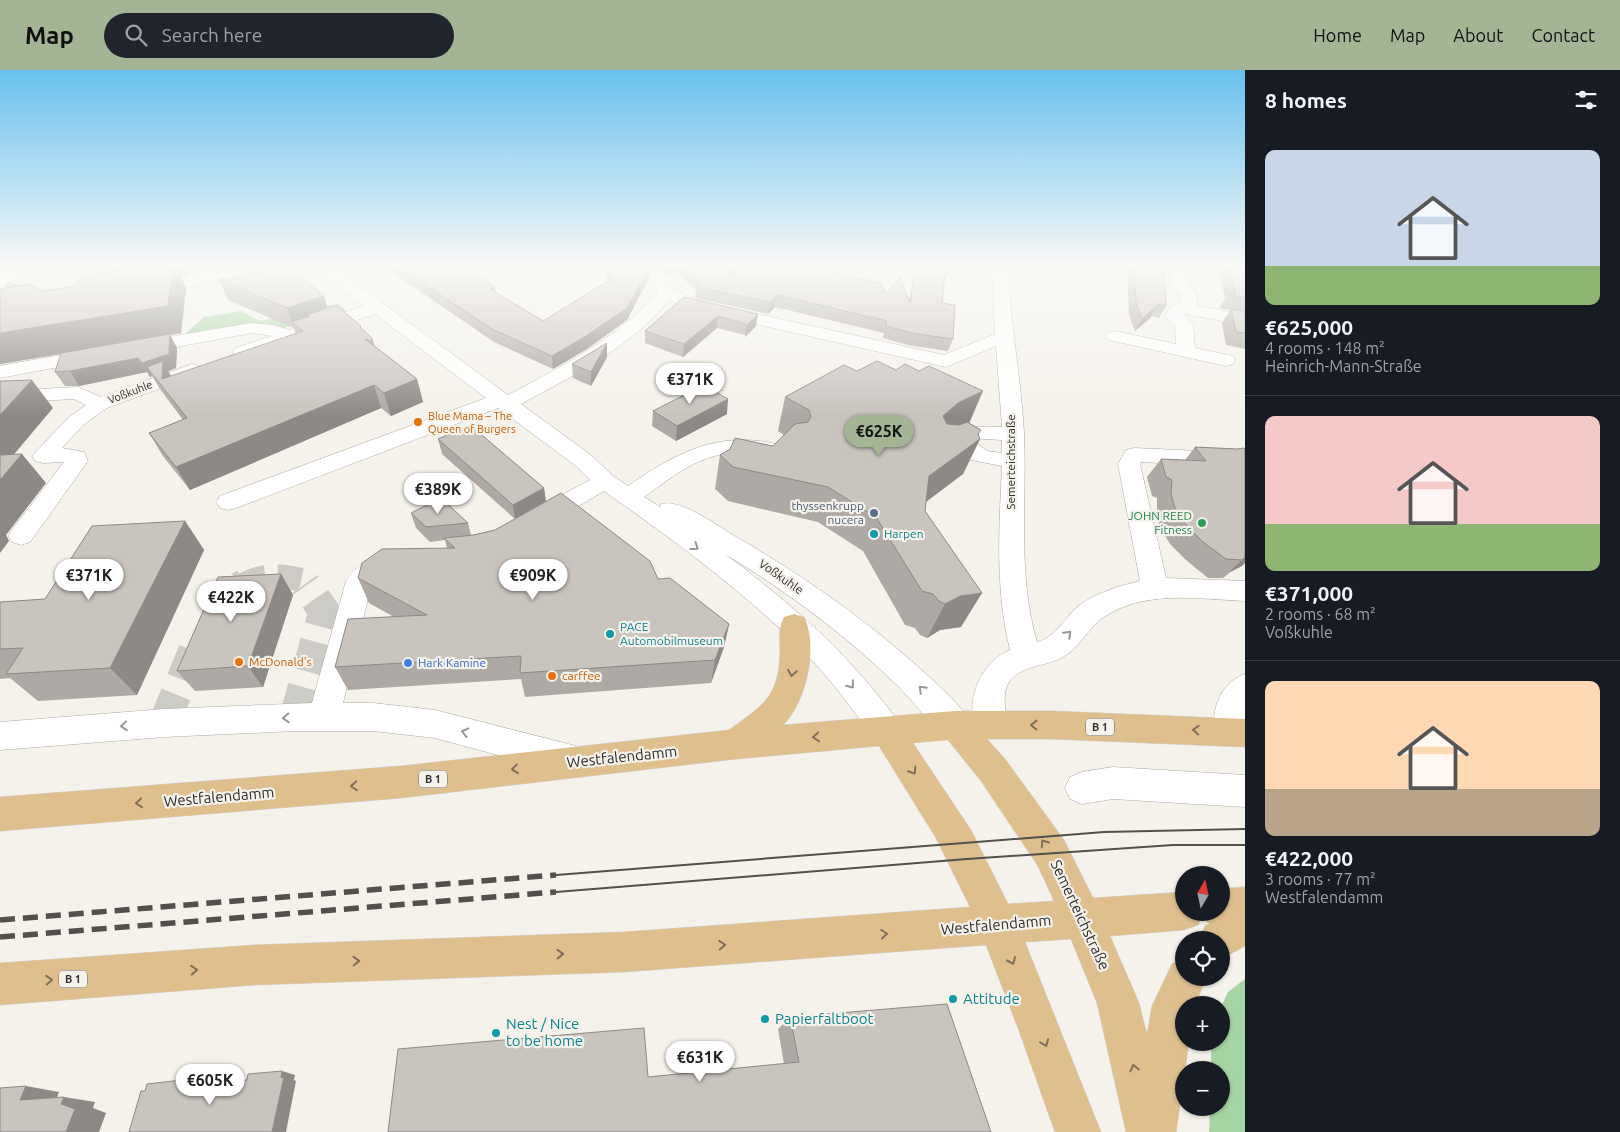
<!DOCTYPE html>
<html lang="en">
<head>
<meta charset="utf-8">
<style>
  body { margin:0; font-family:Ubuntu,sans-serif; background:#20242c; color:#f1f3f6; height:100vh; display:flex; flex-direction:column; font-size:19px; white-space:nowrap }
  * { box-sizing:border-box; margin:0 }
  p { font-size:16px; color:#9ea1a6 }
  .icon { flex:none; width:28px; height:28px; fill:none; stroke:currentColor; stroke-width:2; stroke-linecap:round; stroke-linejoin:round }
  .map { position:relative; flex:1; overflow:hidden }
  .side { display:flex; flex-direction:column; background:#171b24; width:375px }
  .side>* { flex:none }
  .needle { width:32px; rotate:9deg }
  .buttons { position:absolute; left:1175px; top:796px; display:grid; gap:10px }
  .buttons a { display:grid; place-items:center; width:55px; height:55px; border-radius:50%; background:#171b24; box-shadow:0 1px 4px #0004; font-size:25px }
  .price { position:absolute; translate:-50% -42px; padding:0 11px; border-radius:18px; background:#fff; color:#222; font-size:16px; line-height:32px; filter:drop-shadow(0 1px 2px #0008) }
  .price::after { content:''; position:absolute; left:50%; top:30px; width:15px; height:11px; margin-left:-8px; background:inherit; clip-path:polygon(0 0,100% 0,50% 100%) }
  .price.on { background:#a4b596; color:#111 }
  ul { padding:0; list-style:none }
  li { display:grid; align-content:center; gap:10px; height:265px; padding:0 20px }
  li+li { border-top:1px solid #363941 }
  li span { display:grid; place-items:center; height:155px; border-radius:10px; color:#555 }
  li>.icon { margin-inline-start:auto }
  span .icon { width:90px; height:90px; fill:#fffc; stroke-width:1 }
  li b { font-size:21px }
  h2 { display:flex; justify-content:space-between; align-items:center; height:60px; padding:0 20px; font-size:21px }
  header { display:flex; align-items:center; gap:30px; box-sizing:border-box; height:70px; padding:0 25px; background:#a4b596; color:#111 }
  header strong { font-size:24px }
  nav { display:flex; gap:28px; margin-inline-start:auto; font-size:18px }
  .search { width:350px; height:45px; background:#20242c; display:flex; align-items:center; gap:12px; box-sizing:border-box; padding:0 18px; border-radius:28px; color:#9ea1a6; font-size:19px }
  main { display:flex; flex:1; min-height:0 }
  .map>svg:first-child { display:block }
  .green { fill:#a6d5a3 }
  .lines { fill:none; stroke-linecap:round; stroke-linejoin:round }
  .minor-tunnel-far1 { stroke:#cdcbc5; stroke-width:24; stroke-dasharray:24 12; stroke-linecap:butt }
  .minor-tunnel { stroke:#cdcbc5; stroke-width:31; stroke-dasharray:31 16; stroke-linecap:butt }
  .minor-casing { stroke:#adaaa4; stroke-width:1 }
  .major-casing { stroke:#d1d1d1; stroke-width:1 }
  .minor { fill:#fff; fill-rule:evenodd }
  .major { fill:#e0bf8f; fill-rule:evenodd }
  .tram { stroke:#51504d; stroke-width:2 }
  .rail { stroke:#51504d; stroke-width:5.5; stroke-dasharray:15 8; stroke-linecap:butt }
  .wall { fill:#aea9a4 }
  .shaded-wall { fill:#8d8986 }
  .building { fill:#cac4bf; stroke:#8d8986 }
  .oneway { stroke:#979696 }
  .oneway2 { stroke:#7f6f59 }
  .food-dot { fill:#e8710a; stroke:#f5f2eb; stroke-width:2 }
  .service-dot { fill:#5c6f8a; stroke:#f5f2eb; stroke-width:2 }
  .leisure-dot { fill:#2e9e5b; stroke:#f5f2eb; stroke-width:2 }
  .culture-dot { fill:#0f9aa8; stroke:#f5f2eb; stroke-width:2 }
  .shop-dot { fill:#3f7fe0; stroke:#f5f2eb; stroke-width:2 }
  .labels { text-anchor:middle; stroke-width:4.5; stroke-linejoin:round; paint-order:stroke }
  .far-street-label { font-size:11px; fill:#2f2e2c; stroke:#f5f2eb }
  .far-food-label { font-size:11px; fill:#c56008; stroke:#f5f2eb; text-anchor:start }
  .shield { fill:#f5f2eb; stroke:#6a6965; stroke-width:1 }
  .shield-label { font-size:11px; font-weight:bold; fill:#2f2e2c }
  .street-label { font-size:12px; fill:#2f2e2c; stroke:#f5f2eb }
  .service-label { font-size:12px; fill:#4e5e75; stroke:#f5f2eb; text-anchor:end }
  .leisure-label { font-size:12px; fill:#27864d; stroke:#f5f2eb; text-anchor:end }
  .culture-label { font-size:12px; fill:#0d838f; stroke:#f5f2eb; text-anchor:start }
  .food-label { font-size:12px; fill:#c56008; stroke:#f5f2eb; text-anchor:start }
  .shop-label { font-size:12px; fill:#366cbe; stroke:#f5f2eb; text-anchor:start }
  .near-street-label { font-size:15px; fill:#2f2e2c; stroke:#f5f2eb }
  .near-culture-label { font-size:15px; fill:#0d838f; stroke:#f5f2eb; text-anchor:start }
</style>
</head>
<body>
<header>
<strong>Map</strong>
<div class="search"><svg class="icon" aria-label="search" viewBox="0 0 24 24"><circle cx="10" cy="10" r="6"/><path d="M15 15l6 6"/></svg>Search here</div>
<nav><a>Home</a><a>Map</a><a>About</a><a>Contact</a></nav>
</header>
<main>
<div class="map">
<svg width="1245" height="1062" viewBox="0 0 1245 1062">
  <rect width="100%" height="100%" fill="#f5f2eb"/>
  <g class="green">
    <polygon points="338,234 348,242 279,259 182,267 204,247 242,241 260,251"/>
    <polygon points="1245,909 1245,1062 1209,1062 1210,1038 1221,1038 1221,1000 1211,1000 1211,973 1221,972 1221,937 1228,922"/>
  </g>
  <g class="lines">
    <path class="minor-tunnel-far1" d="M 243,515 C 263,504 280,505 302,510 L 306,515"/>
    <g class="minor-tunnel">
      <polyline points="240,517 245,514"/>
      <polyline points="295,647 324,541 305,514"/>
      <polyline points="164,653 197,573"/>
    </g>
    <g class="minor-casing">
      <g id="minor">
        <polygon points="6,196 22,196 6,220 0,222 0,205"/>
        <polygon points="252,196 291,196 290,199 284,201 147,223 141,221 139,218 141,215 147,213"/>
        <path d="M 314,196 L 332,196 L 508,325 C 561,297 618,268 658,222 L 642,196 L 657,196 L 673,218 L 694,230 L 944,285 L 995,264 L 992,196 L 1008,196 C 1010,252 1021,307 1024,363 C 1027,433 1017,504 1037,572 C 1056,568 1066,545 1081,534 C 1099,522 1119,516 1140,511 L 1118,394 L 1126,380 L 1134,378 L 1222,382 L 1230,384 L 1233,389 L 1230,394 L 1222,396 L 1141,392 L 1140,394 L 1166,508 L 1245,511 L 1245,531 C 1197,529 1143,519 1101,549 C 1087,560 1079,578 1063,587 C 1046,597 1022,594 1009,612 C 1001,624 1007,641 1005,653 C 1004,657 1002,661 1000,664 L 989,668 L 978,664 C 963,634 979,593 1010,580 C 995,519 999,459 1002,396 L 971,390 L 958,380 L 946,385 L 938,383 L 935,378 C 949,358 980,355 1002,357 L 996,276 L 946,297 L 689,239 L 669,230 C 631,277 573,306 521,334 L 592,386 L 613,406 L 628,416 C 674,384 718,360 776,374 L 779,379 L 776,384 C 760,388 742,383 726,384 C 695,387 668,410 644,427 L 660,437 L 661,434 C 681,429 715,454 733,465 C 802,505 867,550 926,604 C 942,619 962,635 971,655 L 966,665 C 963,666 959,669 956,669 C 942,669 911,629 900,618 C 848,567 788,522 725,484 C 778,524 829,566 872,618 C 883,632 895,645 903,661 L 898,671 L 887,675 L 876,671 C 854,642 834,613 809,587 C 748,524 676,472 604,421 L 548,454 L 539,456 L 530,454 L 527,448 L 530,442 L 590,410 L 576,396 L 498,338 L 236,438 L 228,440 L 220,438 L 216,432 L 220,426 L 486,328 L 375,244 L 242,288 L 235,286 L 233,282 L 235,278 L 272,266 L 252,263 L 138,284 L 131,282 L 129,278 L 131,274 L 138,272 L 252,253 L 273,255 L 290,260 L 364,236 ZM 985,369 L 1002,370 L 1002,383 L 987,381 L 975,372 L 978,370 Z"/>
        <path d="M 1167,196 L 1183,196 L 1188,215 L 1196,222 L 1198,236 L 1245,245 L 1245,255 L 1184,244 L 1193,253 L 1195,278 L 1233,286 L 1235,290 L 1233,294 L 1226,296 L 1109,270 L 1106,266 L 1109,262 L 1115,261 L 1176,274 L 1175,255 L 1166,247 C 1166,237 1173,236 1181,233 L 1180,224 L 1172,218 Z"/>
        <polygon points="95,279 102,281 104,285 102,289 0,308 0,296"/>
        <polygon points="192,294 199,296 202,300 199,304 107,338 83,355 62,378 84,382 88,391 30,472 21,475 12,472 8,466 12,460 64,392 43,393 35,391 32,386 69,347 86,335 74,329 0,333 0,321 78,317 101,327"/>
        <path d="M 391,482 L 400,484 L 404,491 L 400,498 L 384,505 L 371,516 L 343,633 L 373,633 L 435,640 L 576,676 L 588,680 L 593,691 L 588,702 L 576,706 L 435,668 L 373,661 L 295,661 L 164,667 L 0,680 L 0,652 L 164,639 L 312,633 L 346,511 C 355,495 374,487 391,482 Z"/>
        <path d="M 1245,604 L 1245,664 L 1241,672 L 1230,676 L 1219,672 C 1207,647 1218,613 1245,604 Z"/>
        <polygon points="1113,697 1245,705 1245,737 1113,729 1082,734 1070,729 1065,718 1070,707 1082,702"/>
      </g>
    </g>
    <g class="major-casing">
      <g id="major">
        <path d="M 794,544 L 804,547 C 819,576 806,633 783,655 L 955,641 L 1051,641 L 1245,649 L 1245,677 L 1051,669 L 987,669 L 1005,689 L 1064,770 L 1093,828 L 1184,822 L 1184,842 L 1203,842 L 1198,855 L 1184,860 L 1110,866 L 1139,933 L 1147,965 L 1152,936 L 1172,894 L 1184,889 L 1184,908 L 1206,908 L 1195,935 L 1184,935 L 1184,972 L 1189,972 L 1176,1062 L 1126,1062 L 1097,933 L 1071,869 L 1025,872 L 1101,1062 L 1055,1062 L 1018,958 L 986,875 L 624,902 L 254,915 L 0,935 L 0,893 L 254,875 L 624,862 L 970,837 L 936,768 L 879,676 L 736,689 L 401,728 L 0,761 L 0,727 L 401,696 L 729,660 C 764,634 779,628 780,581 C 780,569 778,558 784,547 ZM 948,670 L 981,711 L 1038,796 L 1054,831 L 1008,834 L 971,760 L 913,673 Z"/>
        <polygon points="1245,817 1245,876 1221,889 1221,870 1199,870 1205,856 1210,853 1207,852 1204,842 1221,842 1221,819"/>
      </g>
    </g>
    <use href="#minor" class="minor"/>
    <use href="#major" class="major"/>
    <g class="tram">
      <polyline points="556,805 1104,762 1245,759"/>
      <polyline points="556,822 967,789 1173,775 1245,775"/>
    </g>
    <g class="rail">
      <polyline points="0,850 556,805"/>
      <polyline points="0,867 556,822"/>
    </g>
  </g>
  <g class="wall">
    <polygon points="112,196 189,196 188,204 180,205 186,218 181,263 170,265 177,278 176,298 168,301 171,306 296,264 294,258 228,230 219,210 251,205 247,196 290,196 328,238 361,256 362,259 375,276 417,309 423,332 391,346 381,338 190,420 163,386 149,363 183,350 160,319 152,306 150,307 147,302 79,316 65,316 55,302 61,284 0,294 0,219 17,216 43,221 75,216 101,203 111,201"/>
    <polygon points="383,196 460,196 495,217 495,222 543,251 608,211 600,196 647,196 649,198 648,210 627,250 587,279 553,299 494,272"/>
    <polygon points="659,196 723,196 729,203 727,196 808,196 886,224 909,230 915,196 953,196 944,210 942,233 953,269 948,281 908,275 883,268 884,263 775,237 768,244 695,228 696,219 674,202 665,204"/>
    <polygon points="1127,196 1170,196 1164,205 1166,236 1159,248 1151,246 1150,248 1135,261 1129,245"/>
    <polygon points="1218,196 1245,196 1245,279 1226,275 1222,253 1230,240 1219,238 1225,229"/>
    <polygon points="684,227 756,256 745,267 745,265 717,258 683,287 645,273 645,261"/>
    <polygon points="607,273 607,287 591,316 573,308 572,294"/>
    <polygon points="857,301 969,353 978,364 980,369 963,404 926,431 925,441 961,557 940,560 927,568 920,565 915,558 905,555 863,481 818,452 728,431 715,419 720,385 773,376 784,365 778,361 785,327"/>
    <polygon points="653,341 727,344 676,371 652,356"/>
    <polygon points="438,369 544,418 546,432 658,509 729,554 724,577 711,613 525,627 521,609 348,620 335,597 394,547 369,533 358,508 447,478 445,470 430,472 416,458 411,443 468,453 471,465 495,460 515,449 442,384"/>
    <polygon points="1195,377 1237,379 1242,496 1230,502 1223,508 1208,508 1186,490 1170,474 1160,457 1157,443 1157,428 1152,426 1147,407 1161,389 1185,390"/>
    <polygon points="185,451 204,480 137,625 38,631 10,608 0,609 0,532 45,529"/>
    <polygon points="281,504 293,525 263,617 195,621 177,601"/>
    <polygon points="790,947 991,1062 648,1007 784,994 778,959"/>
  </g>
  <g class="shaded-wall">
    <polygon points="173,196 189,196 188,204 180,205 186,218 181,263 170,265 177,278 176,298 168,301 176,314 175,332 147,297 152,306 150,307 142,293 170,265 0,294 0,263"/>
    <polygon points="665,196 675,196 674,202 665,204"/>
    <polygon points="950,196 953,196 941,215 945,203"/>
    <polygon points="649,198 648,210 627,250 587,279 553,299 552,286"/>
    <polygon points="495,217 496,229 490,219"/>
    <polygon points="777,225 775,237 768,244 770,232"/>
    <polygon points="324,226 330,246 310,246 307,245 310,253 292,252 287,238"/>
    <polygon points="1157,236 1150,248 1135,261 1142,249"/>
    <polygon points="758,244 756,256 745,267 747,255"/>
    <polygon points="718,246 717,258 683,287 684,274"/>
    <polygon points="372,268 379,291 377,293 371,271"/>
    <polygon points="607,273 607,287 591,316 591,302"/>
    <polygon points="138,288 147,302 79,316 70,301"/>
    <polygon points="417,309 423,332 391,346 384,323"/>
    <polygon points="32,310 53,338 0,401 0,345"/>
    <polygon points="374,315 381,338 190,420 176,397"/>
    <polygon points="983,321 968,356 929,381 943,346 958,333"/>
    <polygon points="728,329 727,344 676,371 677,356"/>
    <polygon points="980,369 963,404 914,441 929,406"/>
    <polygon points="22,384 46,413 6,465 9,471 0,483 0,410"/>
    <polygon points="544,418 546,432 515,449 513,435"/>
    <polygon points="185,451 204,480 137,625 110,598"/>
    <polygon points="1245,487 1245,493 1242,496 1230,502 1223,508"/>
    <polygon points="281,504 293,525 263,617 248,596"/>
    <polygon points="982,523 961,557 940,560 927,568 945,534 960,526"/>
    <polygon points="729,554 724,577 711,613 715,590"/>
    <polygon points="282,1001 295,1005 294,1010 296,1011 286,1062 272,1062"/>
    <polygon points="182,1010 198,1014 197,1020 180,1016"/>
    <polygon points="26,1016 59,1022 54,1035 20,1030"/>
    <polygon points="64,1027 95,1032 93,1038 106,1043 99,1062 66,1062 61,1034"/>
  </g>
  <g class="building">
    <polygon points="112,196 148,196 101,203 102,202 111,201"/>
    <polygon points="148,196 173,196 168,236 0,263 0,219 30,214 43,221 75,216 80,207"/>
    <polygon points="254,196 290,196 324,226 287,238 219,210 261,203"/>
    <polygon points="397,196 460,196 495,217 490,219 543,251 613,208 606,196 647,196 649,198 627,238 586,266 552,286 492,259"/>
    <polygon points="682,196 723,196 735,209 732,196 808,196 881,213 886,224 900,207 910,233 916,196 950,196 945,203 942,233 955,235 953,269 912,263 886,256 887,251 777,225 770,232 696,217 702,212"/>
    <polygon points="1134,196 1164,196 1166,236 1157,234 1157,236 1142,249 1136,233"/>
    <polygon points="1229,196 1245,196 1245,228 1228,225 1236,226"/>
    <polygon points="9,212 17,216 4,218"/>
    <polygon points="684,227 758,244 747,255 746,254 718,246 684,274 645,261"/>
    <polygon points="336,235 361,256 360,257 372,268 371,271 365,269 417,309 384,323 374,315 176,397 149,363 187,348 147,297 163,291 162,309 303,261 292,252 310,246 307,245"/>
    <polygon points="1231,239 1245,241 1245,263 1236,262"/>
    <polygon points="170,264 169,284 142,293 138,288 70,301 55,302 61,283"/>
    <polygon points="607,273 591,302 572,294"/>
    <polygon points="877,291 896,300 905,294 919,301 929,296 983,321 958,333 943,346 947,354 959,355 967,352 981,360 978,364 980,369 929,406 925,441 982,523 960,526 945,534 939,531 933,524 922,521 876,447 828,417 733,397 720,385 730,379 735,368 773,376 795,354 808,352 811,347 809,340 785,327 844,295 857,301"/>
    <polygon points="32,310 0,345 0,311"/>
    <polygon points="704,315 728,329 677,356 653,341"/>
    <polygon points="470,355 544,418 513,435 438,369"/>
    <polygon points="1195,377 1237,379 1244,378 1245,379 1245,487 1242,490 1226,489 1203,472 1186,455 1175,438 1171,424 1172,410 1166,407 1161,389 1206,391"/>
    <polygon points="22,384 0,410 0,385"/>
    <polygon points="561,423 650,491 658,509 670,508 729,554 715,590 520,603 521,586 335,597 348,549 427,545 358,508 362,493 382,479 455,478 444,468 474,465 495,460"/>
    <polygon points="441,428 468,453 426,457 411,443"/>
    <polygon points="185,451 110,598 6,604 23,578 0,579 0,532 45,529 92,456"/>
    <polygon points="281,504 248,596 177,601 218,507"/>
    <polygon points="947,934 991,1062 388,1062 398,979 644,958 648,1007 799,992 790,947"/>
    <polygon points="282,1001 281,1008 284,1007 272,1062 129,1062 141,1021 145,1021 147,1014 182,1010 180,1016 212,1014 247,1010 248,1004"/>
    <polygon points="26,1016 20,1030 64,1027 61,1034 75,1039 66,1062 0,1062 0,1018"/>
  </g>
  <defs><path id="oneway-chevron" d="M-2-3.5L2.5 0L-2 3.5" fill="none" stroke-width="1.6" stroke-linecap="round" stroke-linejoin="round" transform="scale(1.25)"/></defs>
  <g class="oneway">
    <use href="#oneway-chevron" transform="translate(695 477) rotate(36)"/>
    <use href="#oneway-chevron" transform="translate(1068 564) rotate(-45)"/>
    <use href="#oneway-chevron" transform="translate(851 615) rotate(52)"/>
    <use href="#oneway-chevron" transform="translate(922 619) rotate(-135)"/>
    <use href="#oneway-chevron" transform="translate(286 648) rotate(177)"/>
    <use href="#oneway-chevron" transform="translate(124 656) rotate(175)"/>
    <use href="#oneway-chevron" transform="translate(465 662) rotate(-166)"/>
  </g>
  <g class="oneway2">
    <use href="#oneway-chevron" transform="translate(792 603) rotate(100)"/>
    <use href="#oneway-chevron" transform="translate(1034 655) rotate(-179)"/>
    <use href="#oneway-chevron" transform="translate(1196 660) rotate(-177)"/>
    <use href="#oneway-chevron" transform="translate(816 667) rotate(175)"/>
    <use href="#oneway-chevron" transform="translate(515 699) rotate(173)"/>
    <use href="#oneway-chevron" transform="translate(913 701) rotate(57)"/>
    <use href="#oneway-chevron" transform="translate(354 716) rotate(175)"/>
    <use href="#oneway-chevron" transform="translate(139 733) rotate(175)"/>
    <use href="#oneway-chevron" transform="translate(1044 773) rotate(-125)"/>
    <use href="#oneway-chevron" transform="translate(884 864) rotate(-4)"/>
    <use href="#oneway-chevron" transform="translate(722 875) rotate(-4)"/>
    <use href="#oneway-chevron" transform="translate(560 884) rotate(-2)"/>
    <use href="#oneway-chevron" transform="translate(356 891) rotate(-2)"/>
    <use href="#oneway-chevron" transform="translate(1012 891) rotate(66)"/>
    <use href="#oneway-chevron" transform="translate(194 900) rotate(-4)"/>
    <use href="#oneway-chevron" transform="translate(49 910) rotate(-4)"/>
    <use href="#oneway-chevron" transform="translate(1045 973) rotate(69)"/>
    <use href="#oneway-chevron" transform="translate(1134 998) rotate(-103)"/>
  </g>
  <linearGradient id="sky" x2="0" y2="1"><stop stop-color="#68c0ee"/><stop offset="0.57" stop-color="#faf9f6"/><stop offset="1" stop-color="#faf9f6" stop-opacity="0"/></linearGradient>
  <rect width="1245" height="345" fill="url(#sky)"/>
  <g class="food-dot">
    <circle cx="418" cy="352" r="5"/>
    <circle cx="239" cy="592" r="5"/>
    <circle cx="552" cy="606" r="5"/>
  </g>
  <circle class="service-dot" cx="874" cy="443" r="5"/>
  <circle class="leisure-dot" cx="1202" cy="453" r="5"/>
  <g class="culture-dot">
    <circle cx="874" cy="464" r="5"/>
    <circle cx="610" cy="564" r="5"/>
    <circle cx="953" cy="929" r="5"/>
    <circle cx="765" cy="949" r="5"/>
    <circle cx="496" cy="963" r="5"/>
  </g>
  <circle class="shop-dot" cx="408" cy="593" r="5"/>
  <g class="labels">
    <g class="far-street-label">
      <text transform="translate(130 322) rotate(-21)" y="4">Voßkuhle</text>
    </g>
    <g class="far-food-label">
      <text x="428" y="350">Blue Mama – The<tspan x="428" dy="13">Queen of Burgers</tspan></text>
    </g>
    <g class="shield">
      <rect x="1086" y="648.5" width="28" height="17" rx="4"/>
      <rect x="419" y="700.5" width="28" height="17" rx="4"/>
      <rect x="59" y="900.5" width="28" height="17" rx="4"/>
    </g>
    <g class="shield-label">
      <text x="1100" y="661">B 1</text>
      <text x="433" y="713">B 1</text>
      <text x="73" y="913">B 1</text>
    </g>
    <g class="street-label">
      <text transform="translate(1011 392) rotate(-90)" y="4">Semerteichstraße</text>
      <text transform="translate(781 507) rotate(35)" y="4">Voßkuhle</text>
    </g>
    <g class="service-label">
      <text x="864" y="440">thyssenkrupp<tspan x="864" dy="14">nucera</tspan></text>
    </g>
    <g class="leisure-label">
      <text x="1192" y="450">JOHN REED<tspan x="1192" dy="14">Fitness</tspan></text>
    </g>
    <g class="culture-label">
      <text x="884" y="468">Harpen</text>
      <text x="620" y="561">PACE<tspan x="620" dy="14">Automobilmuseum</tspan></text>
    </g>
    <g class="food-label">
      <text x="249" y="596">McDonald's</text>
      <text x="562" y="610">carffee</text>
    </g>
    <g class="shop-label">
      <text x="418" y="597">Hark Kamine</text>
    </g>
    <g class="near-street-label">
      <text transform="translate(622 687) rotate(-6)" y="5">Westfalendamm</text>
      <text transform="translate(219 727) rotate(-5)" y="5">Westfalendamm</text>
      <text transform="translate(1080 845) rotate(65)" y="5">Semerteichstraße</text>
      <text transform="translate(996 855) rotate(-5)" y="5">Westfalendamm</text>
    </g>
    <g class="near-culture-label">
      <text x="963" y="934">Attitude</text>
      <text x="775" y="954">Papierfaltboot</text>
      <text x="506" y="959">Nest / Nice<tspan x="506" dy="17">to be home</tspan></text>
    </g>
  </g>
</svg>
<div class="buttons">
<a><svg class="needle" viewBox="-14 -14 28 28"><path d="M0-13l5 13h-10z" fill="#e53935"/><path d="M0 13l5-13h-10z" fill="#9ea1a6"/></svg></a>
<a><svg class="icon" aria-label="locate" viewBox="0 0 24 24"><circle cx="12" cy="12" r="6"/><path d="M12 2v4M12 18v4M2 12h4M18 12h4"/></svg></a>
<a>+</a>
<a>−</a>
</div>
<b class="price" style="left:690px;top:335px">€371K</b>
<b class="price on" style="left:879px;top:387px">€625K</b>
<b class="price" style="left:438px;top:445px">€389K</b>
<b class="price" style="left:89px;top:531px">€371K</b>
<b class="price" style="left:533px;top:531px">€909K</b>
<b class="price" style="left:231px;top:553px">€422K</b>
<b class="price" style="left:700px;top:1013px">€631K</b>
<b class="price" style="left:210px;top:1036px">€605K</b>
</div>
<section class="side">
<h2>8 homes<svg class="icon" aria-label="filters" viewBox="0 0 24 24"><path d="M4 7h16M4 17h16"/><circle cx="9" cy="7" r="2"/><circle cx="15" cy="17" r="2"/></svg></h2>
<ul>
<li><span style="background:linear-gradient(#c9d6e8 75%,#8fb573 0)"><svg class="icon" aria-label="home" viewBox="0 0 24 24"><path d="M3 11l9-7 9 7M6 9v11h12V9"/></svg></span><div><b>€625,000</b><p>4 rooms · 148 m²</p><p>Heinrich-Mann-Straße</p></div></li>
<li><span style="background:linear-gradient(#f6c9c9 70%,#8fb573 0)"><svg class="icon" aria-label="home" viewBox="0 0 24 24"><path d="M3 11l9-7 9 7M6 9v11h12V9"/></svg></span><div><b>€371,000</b><p>2 rooms · 68 m²</p><p>Voßkuhle</p></div></li>
<li><span style="background:linear-gradient(#ffd9b3 70%,#b9a48a 0)"><svg class="icon" aria-label="home" viewBox="0 0 24 24"><path d="M3 11l9-7 9 7M6 9v11h12V9"/></svg></span><div><b>€422,000</b><p>3 rooms · 77 m²</p><p>Westfalendamm</p></div></li>
</ul>
</section>
</main>
</body>
</html>
